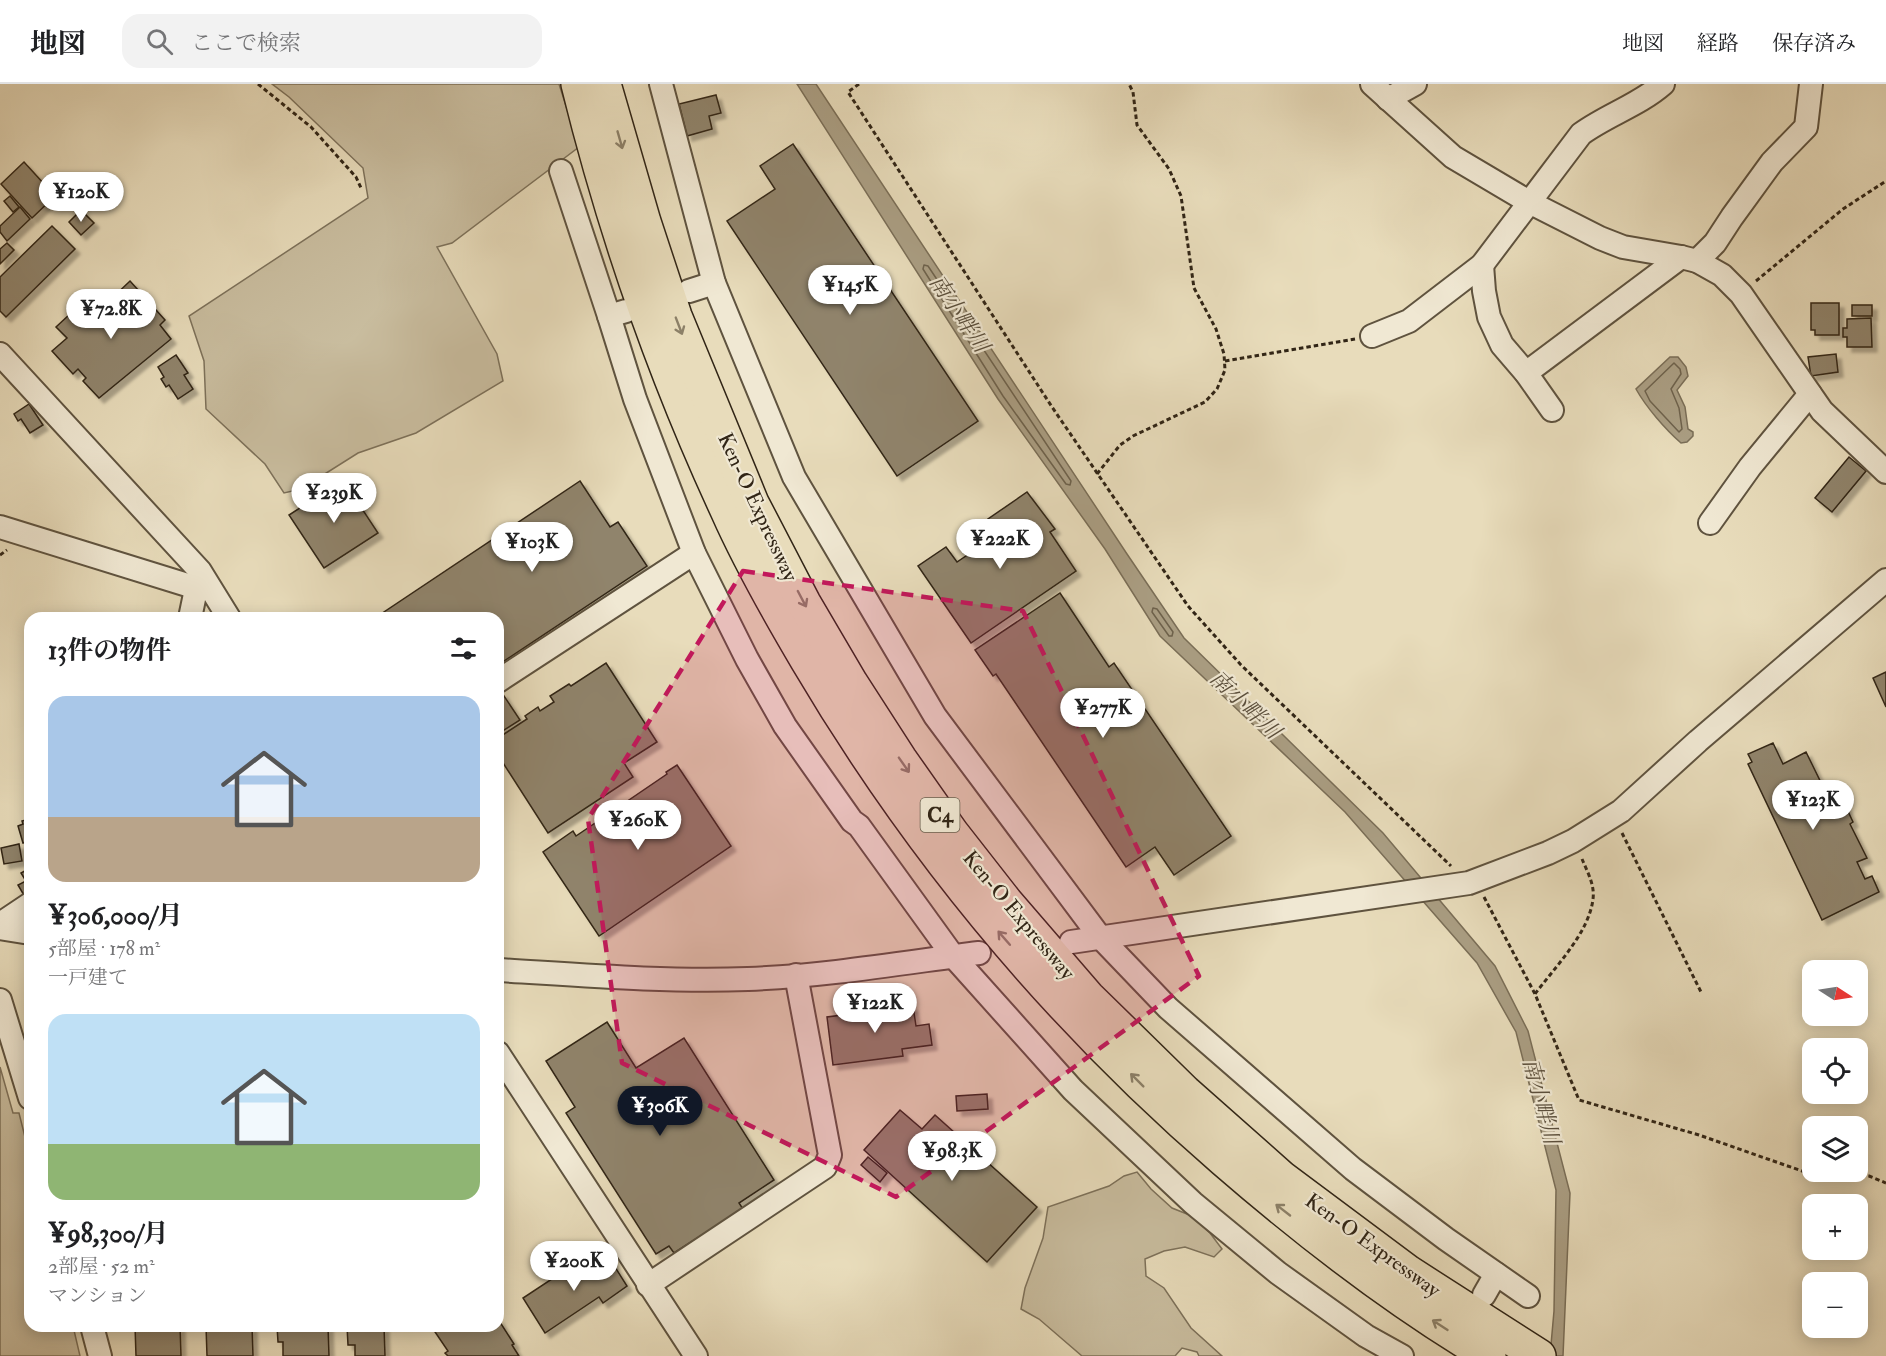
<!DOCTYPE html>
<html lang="ja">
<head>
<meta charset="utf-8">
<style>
  body { margin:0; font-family:"IM FELL Double Pica","Noto Serif JP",serif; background:#f2f2f2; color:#202124; height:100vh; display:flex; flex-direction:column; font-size:22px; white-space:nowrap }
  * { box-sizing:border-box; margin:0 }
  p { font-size:20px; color:#757577 }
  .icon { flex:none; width:33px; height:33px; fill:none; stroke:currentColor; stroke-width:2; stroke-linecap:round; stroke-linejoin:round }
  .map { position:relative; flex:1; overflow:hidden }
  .details { position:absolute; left:24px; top:528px; width:480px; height:720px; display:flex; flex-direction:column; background:#fff; border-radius:18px; box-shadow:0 3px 15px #0003 }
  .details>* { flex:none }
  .needle { width:39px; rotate:102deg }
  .controls { position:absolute; left:1802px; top:876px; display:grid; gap:12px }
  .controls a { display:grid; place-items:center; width:66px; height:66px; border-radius:12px; background:#fff; box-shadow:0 3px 15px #0003; font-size:30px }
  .price { position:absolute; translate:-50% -51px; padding:0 14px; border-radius:21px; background:#fff; color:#222; font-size:20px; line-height:39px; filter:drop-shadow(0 2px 3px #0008) }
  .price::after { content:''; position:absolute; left:50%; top:36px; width:18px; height:14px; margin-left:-9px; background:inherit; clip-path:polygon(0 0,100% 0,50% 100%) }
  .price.on { background:#111827; color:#fff }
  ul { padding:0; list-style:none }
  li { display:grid; align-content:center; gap:12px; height:318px; padding:0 24px }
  li span { display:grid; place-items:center; height:186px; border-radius:18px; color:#555 }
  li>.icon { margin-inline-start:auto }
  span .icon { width:108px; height:108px; fill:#fffc; stroke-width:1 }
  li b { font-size:26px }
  h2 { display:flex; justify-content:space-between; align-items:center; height:72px; padding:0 24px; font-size:26px }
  header { display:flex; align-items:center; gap:36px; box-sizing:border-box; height:84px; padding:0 30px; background:#fff; border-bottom:2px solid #e0e0e0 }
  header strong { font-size:28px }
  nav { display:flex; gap:33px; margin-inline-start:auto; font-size:21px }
  .search { width:420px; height:54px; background:#f2f2f2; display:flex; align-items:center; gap:15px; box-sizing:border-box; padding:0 21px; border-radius:18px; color:#757577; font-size:22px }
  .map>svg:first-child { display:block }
  .green { fill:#c9bd9f; stroke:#7d715a; stroke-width:1.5 }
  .water { fill:#aa9e83; stroke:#7a6e57; stroke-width:1.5 }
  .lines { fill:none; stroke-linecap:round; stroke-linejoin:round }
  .shore { stroke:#6e624c; stroke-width:1.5 }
  .building { fill:#90846c; stroke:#312516; stroke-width:1.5; filter:url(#shadow) }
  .minor-casing { stroke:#5f533f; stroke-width:26 }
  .highway-casing { stroke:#312516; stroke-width:36 }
  .path { stroke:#312516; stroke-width:3; stroke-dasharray:4.5 3; stroke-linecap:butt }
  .minor { stroke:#f0e8d3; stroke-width:22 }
  .highway { stroke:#e8dcbb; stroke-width:33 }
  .oneway { stroke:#8c8068 }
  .marked { fill:#c2185b; fill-opacity:0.2; stroke:#c2185b; stroke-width:4.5; stroke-dasharray:12 8; stroke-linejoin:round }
  .labels { text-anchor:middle; stroke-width:4.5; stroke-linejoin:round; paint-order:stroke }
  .shield { fill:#f0e8d3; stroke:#6a604f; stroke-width:1.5 }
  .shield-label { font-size:20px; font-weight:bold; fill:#312516 }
  .street-label { font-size:21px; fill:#312516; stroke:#f0e8d3 }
  .water-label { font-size:22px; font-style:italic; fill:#5b4f3c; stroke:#f0e8d3 }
</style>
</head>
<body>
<header>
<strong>地図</strong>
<div class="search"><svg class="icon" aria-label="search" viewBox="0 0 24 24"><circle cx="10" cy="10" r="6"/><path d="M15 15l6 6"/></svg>ここで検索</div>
<nav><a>地図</a><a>経路</a><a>保存済み</a></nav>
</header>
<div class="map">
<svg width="1886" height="1272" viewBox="0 0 1886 1272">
  <defs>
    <filter id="shadow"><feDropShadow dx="5" dy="5" stdDeviation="1.5" flood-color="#0004"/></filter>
  </defs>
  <rect width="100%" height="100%" fill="#e8dcbb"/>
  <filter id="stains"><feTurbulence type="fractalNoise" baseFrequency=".00333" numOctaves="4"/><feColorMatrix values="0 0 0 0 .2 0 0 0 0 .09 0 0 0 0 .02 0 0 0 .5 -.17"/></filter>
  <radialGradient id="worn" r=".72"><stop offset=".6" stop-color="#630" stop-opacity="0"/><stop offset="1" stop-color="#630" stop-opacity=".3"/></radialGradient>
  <g class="green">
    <polygon points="272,0 559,0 579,63 452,159 437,163 497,270 503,297 416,349 358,369 301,405 284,409 265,380 206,325 204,277 189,232 368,114 363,84 289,13"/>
    <polygon points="0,983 13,1029 19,1029 30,1073 30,1242 73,1242 80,1272 0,1272"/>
    <polygon points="1137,1088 1151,1105 1172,1124 1192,1132 1210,1149 1222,1165 1214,1173 1185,1163 1164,1167 1145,1175 1146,1192 1164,1204 1191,1244 1222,1272 1199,1272 1197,1268 1182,1264 1175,1272 1082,1272 1039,1235 1021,1225 1025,1204 1043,1154 1048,1123 1109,1102 1124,1092"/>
  </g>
  <g class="water">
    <polygon points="797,0 816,0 1127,470 1184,554 1383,749 1495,882 1528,947 1570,1109 1563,1272 1550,1272 1554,1227 1556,1106 1516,948 1477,879 1345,728 1160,552 1105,465 998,315"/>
    <path d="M 1670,273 L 1678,273 L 1686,283 L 1688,292 L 1677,306 L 1685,323 L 1688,345 L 1693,348 L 1693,352 L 1687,358 L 1681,359 C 1665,345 1646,323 1636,305 Z"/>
  </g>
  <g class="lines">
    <g class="shore">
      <polygon points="924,181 928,182 1071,397 1070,401 1066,400 1003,312 923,185"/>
      <polygon points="1674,279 1680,285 1681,290 1671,305 1679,324 1682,345 1679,348 1650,317 1645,307"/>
      <polygon points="1153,524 1157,525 1173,548 1172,552 1169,552 1152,528"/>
    </g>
  </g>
  <g class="building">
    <polygon points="716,11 721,29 709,32 712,45 687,52 679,20"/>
    <polygon points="793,60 978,337 897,392 727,137 775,105 760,82"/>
    <polygon points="24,78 55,112 32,134 1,100"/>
    <polygon points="10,112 19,123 13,128 4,117"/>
    <polygon points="20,123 30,135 7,157 0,148 0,142"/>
    <polygon points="81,126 94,139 81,151 69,138"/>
    <polygon points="52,142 75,165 6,233 0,227 0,193"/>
    <polygon points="7,159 14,166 0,180 0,165"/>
    <polygon points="130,197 165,236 160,241 171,255 99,314 83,297 86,294 78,285 73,290 52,267 67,254 56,243 84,217 109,244 121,232 108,218"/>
    <polygon points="1811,219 1839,219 1839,251 1815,251 1815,246 1811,246"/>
    <rect x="1852" y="221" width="20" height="11"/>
    <polygon points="1871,234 1872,263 1847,263 1847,253 1843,253 1843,244 1847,244 1847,235"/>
    <polygon points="1836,270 1838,288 1811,292 1808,273"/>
    <polygon points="176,271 188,289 184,291 193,305 178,315 169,301 166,303 161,295 164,293 158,283"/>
    <polygon points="29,320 43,341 30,349 21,335 18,337 14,330"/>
    <polygon points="1849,373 1866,387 1832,428 1815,414"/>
    <polygon points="343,396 378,449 324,484 289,431"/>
    <polygon points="580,397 610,443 618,438 647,482 498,581 498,534 375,534"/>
    <polygon points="1027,408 1055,445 1050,448 1076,487 971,559 918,482 946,463 957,478 998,450 988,435"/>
    <polygon points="1060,509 1109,583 1114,579 1231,752 1174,791 1155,763 1126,783 996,590 993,592 975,566"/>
    <polygon points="606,579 657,658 624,679 633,693 548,749 498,671 498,654 527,635 525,632 538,623 540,627 554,618 550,612 569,600 571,602"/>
    <polygon points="1886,588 1886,623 1873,594"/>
    <polygon points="502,609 520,636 498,650 498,612"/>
    <polygon points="1773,659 1783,680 1806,668 1832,721 1839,718 1843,725 1846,723 1853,738 1850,740 1867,774 1857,778 1865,795 1872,792 1879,808 1822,836 1748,680 1752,678 1748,670"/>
    <polygon points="677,681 731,762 599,852 543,768 573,747 576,752 667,690 666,688"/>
    <polygon points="30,735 30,757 23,759 18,742 23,740 22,737"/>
    <polygon points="19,760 22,777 4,780 1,764"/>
    <polygon points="30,784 30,810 25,813 18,801 26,797 21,789"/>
    <polygon points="861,915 863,928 913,922 916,942 929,940 932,961 902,965 903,972 833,981 827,933 850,930 848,917"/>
    <polygon points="607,938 636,984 684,954 774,1096 739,1119 743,1125 674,1169 669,1162 656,1170 566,1029 575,1023 546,977"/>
    <polygon points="987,1010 988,1025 957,1027 956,1012"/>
    <polygon points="900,1026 922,1045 935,1031 1037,1123 987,1178 864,1066"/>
    <polygon points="868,1073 887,1089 880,1098 861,1081"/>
    <polygon points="608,1172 627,1202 603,1219 599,1213 545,1249 523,1214 579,1177 585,1187"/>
    <polygon points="498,1235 514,1260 512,1261 519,1272 448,1272 445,1269 448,1267 431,1242 498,1242"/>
    <polygon points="135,1242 180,1242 181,1272 136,1272"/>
    <polygon points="206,1242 252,1242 253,1272 207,1272"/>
    <polygon points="277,1242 328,1242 329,1272 283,1272 283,1258 278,1258"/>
    <polygon points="347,1242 384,1242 385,1272 355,1272 355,1261 348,1261"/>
  </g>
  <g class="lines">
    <g class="minor-casing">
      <g id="minor">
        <polyline points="661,0 714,199 794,393 935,632 1100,853 1168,924 1353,1085 1446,1155 1528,1212"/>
        <polyline points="1372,0 1453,73 1529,118 1600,154 1623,163 1681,173 1697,177 1722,191 1741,210 1822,327 1886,388"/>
        <polyline points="1388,15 1415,0"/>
        <polyline points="561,87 609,232"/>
        <polyline points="1697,177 1715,159 1732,133 1772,78 1806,43 1811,0"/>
        <polyline points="1482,181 1484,207 1489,233 1502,261 1526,289 1552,326"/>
        <polyline points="689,207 714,199"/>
        <polyline points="626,227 609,232 635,315 694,469 747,575 785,642 852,737 859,742 953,872 1073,1006 1193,1119 1278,1189 1366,1252 1402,1272"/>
        <path d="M 1372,252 L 1409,237 L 1482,181 L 1581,50 C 1607,31 1639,21 1663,0"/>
        <polyline points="0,270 200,487 229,534"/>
        <polyline points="1526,289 1681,173"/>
        <polyline points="1710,439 1750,383 1810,310"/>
        <polyline points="0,443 197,504"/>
        <polyline points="190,534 199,491"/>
        <polyline points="498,597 694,469"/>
        <polyline points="0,840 30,820"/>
        <polyline points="0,844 30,849"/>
        <polyline points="1071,858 1469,799 1548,769 1573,757 1621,727 1698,657 1886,496"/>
        <path d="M 498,886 C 581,891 665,898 748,895 C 825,892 902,879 979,869"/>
        <polyline points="0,916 30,1014"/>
        <polyline points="498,969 696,1272"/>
        <polyline points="648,1201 825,1083 830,1071 796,891"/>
        <polyline points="1484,1211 1496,1190"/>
        <polyline points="92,1242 100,1272"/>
      </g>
    </g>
    <g class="highway-casing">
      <g id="highway">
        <path d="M 578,0 C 614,146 664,290 727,426 C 750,478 778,527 807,576 C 919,766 1056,931 1224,1076 C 1307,1148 1394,1216 1489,1272"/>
        <polyline points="604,0 644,138 675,232 752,419 804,519 851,599 900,675 952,749 1006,818 1088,913 1185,1008 1282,1094 1408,1188 1539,1272"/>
      </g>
    </g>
    <g class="path">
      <polyline points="258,0 311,43 356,93 361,104"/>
      <polyline points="859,0 848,8 1052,323 1188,522 1241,581 1451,782"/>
      <polyline points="1756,197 1843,125 1886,97"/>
      <polyline points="1225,277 1355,255"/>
      <polyline points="1097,390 1120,361 1133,352 1205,318 1217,305 1225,286 1224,270 1216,245 1194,204 1181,112 1169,85 1137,41 1133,8 1129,0"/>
      <polyline points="0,471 7,466"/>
      <polyline points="1622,749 1701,908"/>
      <path d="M 1582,775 C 1587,787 1595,801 1593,815 C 1589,849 1555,883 1535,910 L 1579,1016 L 1699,1051 L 1802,1087 L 1869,1092 L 1886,1099"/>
      <polyline points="1484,813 1535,910"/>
    </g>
    <use href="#minor" class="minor"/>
    <use href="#highway" class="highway"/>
  </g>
  <defs><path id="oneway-shaft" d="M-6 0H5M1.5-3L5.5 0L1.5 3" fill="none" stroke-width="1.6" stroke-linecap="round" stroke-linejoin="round" transform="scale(1.5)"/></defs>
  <g class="oneway">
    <use href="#oneway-shaft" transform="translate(620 56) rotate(74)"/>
    <use href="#oneway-shaft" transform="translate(679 242) rotate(69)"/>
    <use href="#oneway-shaft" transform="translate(802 515) rotate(62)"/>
    <use href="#oneway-shaft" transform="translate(904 681) rotate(55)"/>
    <use href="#oneway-shaft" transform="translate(1004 854) rotate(-131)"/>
    <use href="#oneway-shaft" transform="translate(1137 996) rotate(-135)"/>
    <use href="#oneway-shaft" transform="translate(1283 1126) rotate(-142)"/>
    <use href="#oneway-shaft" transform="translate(1440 1241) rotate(-147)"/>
  </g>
  <path class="marked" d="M 743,487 L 1023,527 L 1199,892 L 896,1113 L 622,979 L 588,735 Z"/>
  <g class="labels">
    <rect class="shield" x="920.5" y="714" width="39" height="34" rx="4.5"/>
    <g class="shield-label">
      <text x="940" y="738">C4</text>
    </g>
    <g class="street-label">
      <text transform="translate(758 423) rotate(65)" y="7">Ken-O Expressway</text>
      <text transform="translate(1019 831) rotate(50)" y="7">Ken-O Expressway</text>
      <text transform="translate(1373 1161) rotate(36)" y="7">Ken-O Expressway</text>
    </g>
    <g class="water-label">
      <text transform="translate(960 229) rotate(56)" y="8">南小畔川</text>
      <text transform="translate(1246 620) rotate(44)" y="8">南小畔川</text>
      <text transform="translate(1542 1017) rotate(75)" y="8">南小畔川</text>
    </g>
  </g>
  <rect width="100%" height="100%" filter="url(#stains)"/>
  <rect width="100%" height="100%" fill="url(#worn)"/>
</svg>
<div class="controls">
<a><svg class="needle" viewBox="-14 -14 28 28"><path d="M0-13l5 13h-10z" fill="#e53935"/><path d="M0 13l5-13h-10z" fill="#757577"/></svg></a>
<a><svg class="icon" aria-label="locate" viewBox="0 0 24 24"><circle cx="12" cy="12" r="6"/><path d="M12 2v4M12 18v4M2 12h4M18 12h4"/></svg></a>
<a><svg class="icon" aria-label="layers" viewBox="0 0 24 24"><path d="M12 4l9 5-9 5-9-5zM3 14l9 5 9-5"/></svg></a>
<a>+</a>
<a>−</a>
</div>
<b class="price" style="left:81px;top:139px">¥120K</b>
<b class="price" style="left:850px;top:232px">¥145K</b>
<b class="price" style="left:111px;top:256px">¥72.8K</b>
<b class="price" style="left:334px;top:440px">¥239K</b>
<b class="price" style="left:1000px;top:486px">¥222K</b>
<b class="price" style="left:532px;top:489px">¥103K</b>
<b class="price" style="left:1103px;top:655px">¥277K</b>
<b class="price" style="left:1813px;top:747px">¥123K</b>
<b class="price" style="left:638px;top:767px">¥260K</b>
<b class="price" style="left:875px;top:950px">¥122K</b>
<b class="price on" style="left:660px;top:1053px">¥306K</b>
<b class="price" style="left:952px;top:1098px">¥98.3K</b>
<b class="price" style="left:574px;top:1208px">¥200K</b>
<section class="details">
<h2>13件の物件<svg class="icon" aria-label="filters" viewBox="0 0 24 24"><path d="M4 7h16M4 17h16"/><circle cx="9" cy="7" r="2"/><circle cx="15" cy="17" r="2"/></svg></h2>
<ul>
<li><span style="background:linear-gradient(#a9c7e8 65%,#b9a48a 0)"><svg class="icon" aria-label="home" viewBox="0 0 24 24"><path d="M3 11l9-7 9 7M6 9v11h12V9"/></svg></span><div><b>¥306,000/月</b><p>5部屋 · 178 m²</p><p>一戸建て</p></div></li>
<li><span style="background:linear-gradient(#bfe0f5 70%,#8fb573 0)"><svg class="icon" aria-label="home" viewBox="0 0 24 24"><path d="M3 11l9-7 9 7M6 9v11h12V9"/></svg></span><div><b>¥98,300/月</b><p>2部屋 · 52 m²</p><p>マンション</p></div></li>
</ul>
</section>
</div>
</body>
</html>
